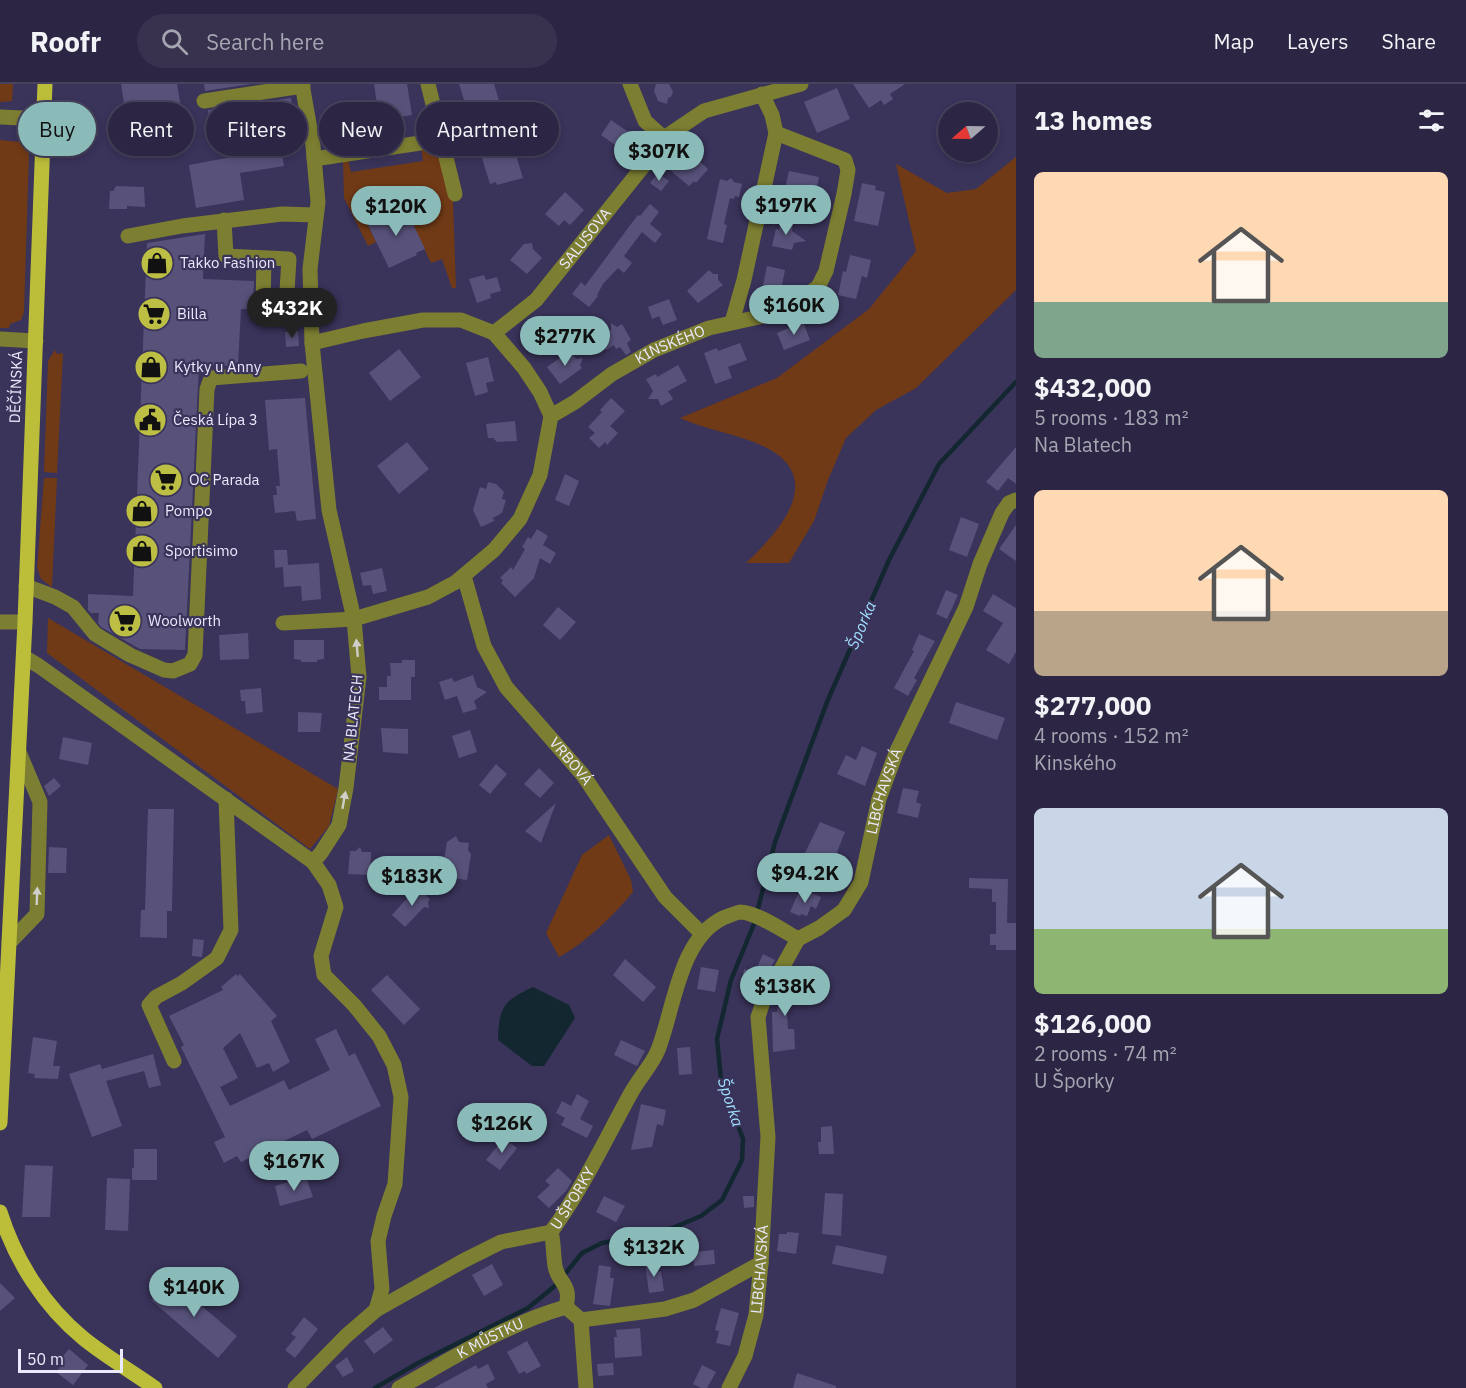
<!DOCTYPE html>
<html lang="en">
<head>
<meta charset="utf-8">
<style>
  body { margin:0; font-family:"IBM Plex Sans",sans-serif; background:#38324f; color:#f1f3f6; height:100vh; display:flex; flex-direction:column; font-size:22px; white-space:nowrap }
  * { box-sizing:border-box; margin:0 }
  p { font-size:20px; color:#a6a5b2 }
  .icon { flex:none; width:33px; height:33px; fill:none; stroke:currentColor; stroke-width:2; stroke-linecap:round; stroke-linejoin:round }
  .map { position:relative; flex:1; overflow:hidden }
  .details { display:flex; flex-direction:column; background:#2c2644; width:450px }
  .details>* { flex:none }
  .guide { position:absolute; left:18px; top:18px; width:570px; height:54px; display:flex; gap:12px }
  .needle { width:39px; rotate:250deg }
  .buttons { position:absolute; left:938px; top:18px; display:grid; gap:12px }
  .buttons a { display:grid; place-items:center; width:60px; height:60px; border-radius:50%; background:#2c2644; box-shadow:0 3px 9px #0003,0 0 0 2px #48435d; font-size:30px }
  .scale { position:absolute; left:18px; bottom:15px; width:105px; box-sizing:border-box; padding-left:6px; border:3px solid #ebe9fc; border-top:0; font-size:16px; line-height:21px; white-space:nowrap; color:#ebe9fc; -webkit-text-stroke:4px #3a335a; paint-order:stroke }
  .price { position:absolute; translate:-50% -51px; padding:0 14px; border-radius:21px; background:#8bbbb9; color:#111; font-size:20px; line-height:39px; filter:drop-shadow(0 2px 3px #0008) }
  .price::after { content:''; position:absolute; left:50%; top:36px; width:18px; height:14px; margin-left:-9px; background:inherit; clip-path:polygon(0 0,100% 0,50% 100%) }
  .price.current { background:#222; color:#fff }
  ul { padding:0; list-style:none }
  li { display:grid; align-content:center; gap:12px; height:318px; padding:0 18px }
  li span { display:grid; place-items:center; height:186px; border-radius:9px; color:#555 }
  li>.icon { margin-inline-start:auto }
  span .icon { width:108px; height:108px; fill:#fffc; stroke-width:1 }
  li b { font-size:26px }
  h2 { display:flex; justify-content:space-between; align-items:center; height:72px; padding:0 18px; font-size:26px }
  .tag { padding:0 21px; border-radius:27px; background:#2c2644; box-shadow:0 3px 9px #0003,0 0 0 2px #48435d; font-size:21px; line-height:54px }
  .tag.current { background:#8bbbb9; color:#111 }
  header { display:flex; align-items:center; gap:36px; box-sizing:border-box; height:84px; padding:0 30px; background:#2c2644; border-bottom:2px solid #48435d }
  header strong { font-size:28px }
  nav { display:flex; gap:33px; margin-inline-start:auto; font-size:21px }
  .search { width:420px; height:54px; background:#38324f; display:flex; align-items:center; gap:15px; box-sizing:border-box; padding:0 21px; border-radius:33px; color:#a6a5b2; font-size:22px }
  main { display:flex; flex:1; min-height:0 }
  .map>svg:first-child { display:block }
  .green { fill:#713a16 }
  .water { fill:#132731 }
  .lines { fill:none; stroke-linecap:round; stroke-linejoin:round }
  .stream { stroke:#132731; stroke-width:4.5 }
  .building { fill:#58527b }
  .minor { stroke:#7c7e31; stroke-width:15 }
  .major { stroke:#bcbe3a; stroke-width:15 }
  .oneway { fill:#cfcec9 }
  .labels { text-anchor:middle; stroke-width:4.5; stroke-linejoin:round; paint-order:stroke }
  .street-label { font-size:15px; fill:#ebe9fc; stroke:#3a335a }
  .poi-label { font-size:15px; fill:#ebe9fc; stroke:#3a335a; text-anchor:start }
  .water-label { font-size:16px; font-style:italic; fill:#a1dffe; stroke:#3a335a }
</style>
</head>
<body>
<header>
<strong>Roofr</strong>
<div class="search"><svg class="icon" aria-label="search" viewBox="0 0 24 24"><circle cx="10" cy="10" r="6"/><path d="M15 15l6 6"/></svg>Search here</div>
<nav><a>Map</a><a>Layers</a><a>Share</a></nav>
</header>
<main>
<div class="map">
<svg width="1016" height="1304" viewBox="0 0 1016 1304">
  <rect width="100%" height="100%" fill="#3a335a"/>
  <g class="green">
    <polygon points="0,0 13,0 12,17 0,18"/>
    <polygon points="0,56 21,58 28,64 29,70 24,228 21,236 10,240 9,244 0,244"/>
    <polygon points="421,63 437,63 453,117 456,204 452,204 442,175 431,179 405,124 396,128 394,126 367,139 376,158 368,162 344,114 343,76 348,76 351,88 423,77"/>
    <path d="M 1016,73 L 1016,206 L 916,304 L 876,326 L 846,354 L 828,396 L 814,437 L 789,479 L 746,479 C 780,447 828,393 763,362 C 737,350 707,346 680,334 L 777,294 L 869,225 L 916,167 L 896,80 L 947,109 L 976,105 Z"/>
    <polygon points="55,266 57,270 63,269 57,389 44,388 48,277"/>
    <polygon points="44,394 57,394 52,503 41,495 37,484"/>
    <polygon points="48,534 338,705 329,742 310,765 47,569"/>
    <path d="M 609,751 L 631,796 L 633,808 C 614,831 585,859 559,873 L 546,849 L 582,771 Z"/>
  </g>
  <path class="water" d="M 533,903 L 569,921 L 575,934 L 544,982 L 532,982 L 498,956 C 499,923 503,917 533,903 Z"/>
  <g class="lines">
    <polyline class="stream" points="375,1304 418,1279 528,1224 556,1201 582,1169 602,1159 670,1145 701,1132 722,1116 742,1076 743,1055 721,996 717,955 731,896 754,840 775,758 827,618 889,476 939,380 1016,298"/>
  </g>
  <g class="building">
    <polygon points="121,0 177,0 182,30 127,38"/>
    <polygon points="204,0 251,0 205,7"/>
    <polygon points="374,0 407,0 412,31 386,35 385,32 379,33"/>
    <polygon points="459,0 494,0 523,94 497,101 496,98 490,100"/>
    <polygon points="656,0 669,0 673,8 671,13 668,14 667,20 658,17 654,7"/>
    <polygon points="853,0 905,0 890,10 893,15 884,21 881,16 869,24"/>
    <polygon points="837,4 850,35 817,49 804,18"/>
    <polygon points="291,14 293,26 209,39 208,26"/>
    <polygon points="611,36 637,54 632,61 634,62 625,74 619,70 618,63 601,51"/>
    <polygon points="281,64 284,82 240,89 244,116 196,124 189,81"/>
    <polygon points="688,67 708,85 696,99 694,97 689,102 671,87"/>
    <polygon points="789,87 819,93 816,108 799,104 798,111 784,108"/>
    <polygon points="658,89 669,97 661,107 650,99"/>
    <polygon points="731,94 734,98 742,100 739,113 735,112 734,115 730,114 724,140 727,141 723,159 707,155 720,95 727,97"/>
    <polygon points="862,99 876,102 875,106 885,108 878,142 854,137"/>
    <polygon points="116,102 144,103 145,123 127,122 127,125 109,125 110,107 113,107"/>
    <polygon points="565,108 584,126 570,141 564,136 559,142 545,130"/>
    <polygon points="650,120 659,128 650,140 662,150 655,159 642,148 624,172 632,179 624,189 618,184 603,200 597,211 598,212 589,223 572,210 581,198 585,202 631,140 638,131 640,132"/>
    <polygon points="405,123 425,165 416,169 417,171 389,184 367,139 395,126 396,128"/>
    <polygon points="781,136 793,139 792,147 806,157 794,159 792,166 772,162 776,145 779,146"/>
    <polygon points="205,150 203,195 254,197 253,225 241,225 238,282 199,281 185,566 140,565 101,543 98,539 99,529 91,529 88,526 88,510 133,512 147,159"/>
    <polygon points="532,159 533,165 542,174 527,190 510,176 524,160"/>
    <polygon points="850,171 871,176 867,194 862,192 856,215 838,211 843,187 846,188"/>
    <polygon points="767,182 785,186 781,206 763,201"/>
    <polygon points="709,186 713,190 718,190 718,196 723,201 698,219 687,207"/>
    <polygon points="484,191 486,196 497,193 501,207 490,210 491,214 477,219 469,195"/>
    <polygon points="669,215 677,236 663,241 659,232 652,235 648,223"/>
    <polygon points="550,233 561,248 540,264 531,253 537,248 535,245"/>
    <polygon points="803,238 810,256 784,266 777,249"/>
    <polygon points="611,239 617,243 622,240 631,256 627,259 631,268 626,271 620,263 616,265 614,261 606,266 600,254 611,246"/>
    <polygon points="298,247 299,262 286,263 285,248"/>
    <polygon points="740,259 747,276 728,283 732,294 715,300 704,269 717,264 718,267"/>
    <polygon points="399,265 421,293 390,317 369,289"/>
    <polygon points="570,267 576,275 583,274 580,281 582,284 560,300 547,283"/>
    <polygon points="488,273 494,297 486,299 488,308 475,312 466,279"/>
    <polygon points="678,281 687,297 668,307 673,315 661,322 658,315 648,315 653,307 646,295 656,290 657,293"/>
    <polygon points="305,314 316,435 297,437 295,427 275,429 273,411 277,411 276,402 280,402 277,365 269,366 265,316"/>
    <polygon points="611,314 625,327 610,342 618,349 607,361 605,358 599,364 589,354 595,349 588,343 602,328 600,326"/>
    <polygon points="515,337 517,357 497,358 493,354 488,354 486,340"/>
    <polygon points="407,358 429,385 399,410 377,382"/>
    <polygon points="1016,363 1016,400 1008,394 998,407 986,398"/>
    <polygon points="565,390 579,397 569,422 555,416"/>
    <polygon points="488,398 496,400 504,408 502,415 506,416 502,429 493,434 494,437 481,443 473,426 480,403 486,405"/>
    <polygon points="961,433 979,440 967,473 949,466"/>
    <polygon points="1016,441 1016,477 999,465"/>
    <polygon points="537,445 548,452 543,461 556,469 550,480 540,474 534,494 515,513 501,499 503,496 500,494 511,483 513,486 525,465 522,463 528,453 531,455"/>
    <polygon points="274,466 287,466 288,481 319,479 321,515 302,517 301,502 284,503 283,483 275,484"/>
    <polygon points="382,484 387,507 373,510 371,501 363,502 360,489"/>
    <polygon points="946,506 958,511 947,535 936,530"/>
    <polygon points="993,510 1016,524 1016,568 1009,580 986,566 1003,539 983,527"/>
    <polygon points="558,523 576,538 560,556 543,541"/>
    <polygon points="248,549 249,575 220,576 219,551"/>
    <polygon points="919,550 935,557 914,594 917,596 908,612 894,604 914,567 912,566"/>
    <polygon points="294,556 324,556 324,575 317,576 317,578 301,578 301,576 294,575"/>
    <polygon points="402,576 415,576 415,593 411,593 411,616 379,616 379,603 387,603 387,592 391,592 390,579 402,579"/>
    <polygon points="473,591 477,603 487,608 474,617 477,625 463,629 457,612 445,616 439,598 452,594 454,598"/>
    <polygon points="261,604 263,628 246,630 245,617 241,617 240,606"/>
    <polygon points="956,618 1005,634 997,656 949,639"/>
    <polygon points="298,628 322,629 320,648 298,648"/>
    <polygon points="381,644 408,645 408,670 383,668"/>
    <polygon points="470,646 477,668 459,674 452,652"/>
    <polygon points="63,653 92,659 88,681 59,675"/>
    <polygon points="862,662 877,669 865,702 837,690 846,671 856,676"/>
    <polygon points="496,680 507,690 490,710 479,701"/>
    <polygon points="539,684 554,699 540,714 524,700"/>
    <polygon points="54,694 61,702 49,712 44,702"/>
    <polygon points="903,704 919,707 916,718 921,720 918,734 897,729"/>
    <polygon points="556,719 541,759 525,747"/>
    <polygon points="148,725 174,725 172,827 167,827 167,854 140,853 141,826 145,826"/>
    <polygon points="820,738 845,748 832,781 805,769"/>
    <polygon points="456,752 459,758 469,759 468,766 471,770 467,796 453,794 455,784 443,782 447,758"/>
    <polygon points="49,763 67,764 66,789 48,789"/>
    <polygon points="360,763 362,768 371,768 370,791 348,790 350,767 356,767"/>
    <polygon points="969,794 1008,795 1007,839 1016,839 1016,866 996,866 996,861 990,861 990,850 996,850 996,818 992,818 992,805 969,804"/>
    <polygon points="417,803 430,815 428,818 429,824 424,823 405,843 392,831"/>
    <polygon points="809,808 821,813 816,825 811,822 807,832 801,830 800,832 790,828 798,810 807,814"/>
    <polygon points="193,855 204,856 202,873 192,872"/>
    <polygon points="763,870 775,876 762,899 743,890 744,885 755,888"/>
    <polygon points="625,875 656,903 643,918 613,891"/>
    <polygon points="701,883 719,886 715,908 697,905"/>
    <polygon points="236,890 238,892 240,890 277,932 271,937 290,978 273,988 269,979 257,984 240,949 223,964 238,994 220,1003 230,1022 284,996 289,1006 330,986 315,955 336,945 349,972 355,969 381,1022 312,1055 307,1046 241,1078 237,1072 224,1079 214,1058 225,1053 181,963 184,961 169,932 223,906 221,903"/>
    <polygon points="387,891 420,925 404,941 371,906"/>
    <polygon points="787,895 805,899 801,917 786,914 788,945 794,945 795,965 773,968 772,928 777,928 780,908"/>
    <polygon points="33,953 57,957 53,982 60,982 58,995 34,994 35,990 28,989"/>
    <polygon points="621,956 645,967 637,982 614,971"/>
    <polygon points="690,963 692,990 679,991 677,964"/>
    <polygon points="153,970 161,1001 149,1004 144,987 106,997 122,1042 92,1053 69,990 100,980 102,985"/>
    <polygon points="577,1010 589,1017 580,1035 593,1042 587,1054 561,1041 565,1034 556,1029 562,1017 571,1022"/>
    <polygon points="641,1020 666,1026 663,1042 657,1040 652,1063 631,1066"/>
    <polygon points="832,1042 834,1070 819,1070 818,1058 821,1058 821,1043"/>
    <polygon points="504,1054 517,1064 500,1086 486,1076"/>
    <polygon points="134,1065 157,1065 157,1096 132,1096 132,1084 134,1084"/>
    <polygon points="25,1081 53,1082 50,1133 22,1133"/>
    <polygon points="558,1084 572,1097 566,1107 549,1124 537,1113 550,1101 545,1097"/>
    <polygon points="306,1093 313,1113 280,1122 275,1102"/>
    <polygon points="107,1094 130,1095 128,1147 105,1146"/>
    <polygon points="825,1109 843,1110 841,1152 822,1150"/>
    <polygon points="604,1112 625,1122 616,1138 596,1128"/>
    <polygon points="743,1112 754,1112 754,1123 744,1124"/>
    <polygon points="787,1148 799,1149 796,1170 777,1167 779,1150 787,1150"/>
    <polygon points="836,1161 887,1172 883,1190 832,1180"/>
    <polygon points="714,1166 715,1180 694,1182 693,1168"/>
    <polygon points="657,1177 659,1188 661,1187 664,1207 649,1209 645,1179"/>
    <polygon points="492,1180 503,1201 484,1212 472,1191"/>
    <polygon points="599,1181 611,1183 610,1194 614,1194 610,1222 593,1220"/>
    <polygon points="169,1194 237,1252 218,1274 151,1216"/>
    <polygon points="0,1199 15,1214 0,1227"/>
    <polygon points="721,1224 739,1229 730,1262 716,1259 719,1247 715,1246"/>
    <polygon points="304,1233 318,1245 295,1274 285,1266 296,1253 291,1250"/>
    <polygon points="383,1243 393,1256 374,1270 364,1257"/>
    <polygon points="640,1244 642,1272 615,1274 614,1253 617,1253 616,1246"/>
    <polygon points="527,1257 541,1282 526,1290 525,1287 519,1290 507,1268"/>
    <polygon points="69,1265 88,1281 73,1301 56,1288 61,1282 57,1279"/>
    <polygon points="347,1273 354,1287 343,1293 335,1282"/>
    <polygon points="613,1279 614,1291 598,1292 597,1280"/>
    <polygon points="488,1280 495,1295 486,1300 488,1304 434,1304 476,1281 478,1285"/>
    <polygon points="702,1281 716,1288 707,1304 701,1304 693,1300"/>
    <polygon points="797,1289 836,1302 836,1304 793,1304"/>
  </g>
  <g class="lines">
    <g class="minor">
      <polyline points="302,0 313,62 318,118 310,185 312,259 329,426 354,535 359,593 346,704 339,741 321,769 313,778 329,801 336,823 321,872 324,891 354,921 379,952 394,981 401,1013 395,1100 384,1132 378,1157 382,1205 376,1226"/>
      <polyline points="428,0 455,110"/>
      <polyline points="630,0 645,37 664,54"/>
      <polyline points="204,17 303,2"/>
      <polyline points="0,33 44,35"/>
      <polyline points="314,75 440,56"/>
      <polyline points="224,136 226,172 289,175 286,223 263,222 264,174"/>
      <polyline points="128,152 182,142 282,130 316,131"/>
      <polyline points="732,238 744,196 776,49 772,31 762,10"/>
      <path id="s1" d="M 494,249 L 536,216 L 649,75 L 664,54 L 704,27 L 801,0"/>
      <polyline points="0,255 36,257"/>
      <polyline points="312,259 363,247 423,236 461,236 494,249 524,284 540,308 551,332"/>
      <path id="s2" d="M 464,492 L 484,562 L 506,603 L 583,691 L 665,813 L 702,850"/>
      <polyline points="26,502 55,513 73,523 95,550 130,571 164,586 173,587 190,580 195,571 207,305 211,294 301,287"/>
      <polyline points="0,538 25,538"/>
      <path id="s3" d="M 283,539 L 354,535 L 428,513 L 456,498 L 494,466 L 520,435 L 540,391 L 551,332 L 575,318 L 612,290 L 654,266 L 709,244 L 759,233 L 798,217 L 818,203 L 826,187 L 844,110 L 848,86 L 845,76 L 776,49"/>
      <polyline points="24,573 39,582 313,778"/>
      <polyline points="9,859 37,830 40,718 19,668"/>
      <polyline points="174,977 149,921 156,913 182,899 217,874 231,846 226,715"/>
      <path d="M 551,1148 C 554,1159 553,1170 555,1182 C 558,1200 572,1199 566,1223"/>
      <polyline points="581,1236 586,1304"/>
      <path id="s4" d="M 295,1304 L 346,1252 L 376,1226 L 463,1177 L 501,1158 L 551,1148 C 583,1104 605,1056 631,1009 C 639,994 652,981 658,966 C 674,926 679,855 723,834 C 728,832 735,829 740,828 C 756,828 784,847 798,855"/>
      <path id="s5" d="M 399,1304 C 453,1274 506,1240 566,1223 L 581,1236 L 665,1225 L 694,1216 L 761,1179"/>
      <path id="s6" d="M 729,1304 L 745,1272 L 756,1231 L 761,1179 L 768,1053 L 758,933 L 763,918 L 798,855 L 819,844 L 844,826 L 861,798 L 879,715 L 896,669 L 966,523 L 980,480 L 1002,429 L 1009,419 L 1016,416"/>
    </g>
    <g class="major">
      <polyline points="0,1039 25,538 45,0"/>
      <path d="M 0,1128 C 15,1176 44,1222 83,1254 C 105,1272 131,1287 155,1304"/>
    </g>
  </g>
  <defs><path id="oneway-solid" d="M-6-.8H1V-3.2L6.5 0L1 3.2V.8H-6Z" transform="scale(1.5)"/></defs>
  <g class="oneway">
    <use href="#oneway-solid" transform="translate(357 564) rotate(-95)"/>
    <use href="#oneway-solid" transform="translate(344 716) rotate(-80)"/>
    <use href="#oneway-solid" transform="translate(37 812) rotate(-88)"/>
  </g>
  <defs>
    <g id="shop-disc" transform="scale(1.725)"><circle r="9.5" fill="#bcbf43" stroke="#3a335a"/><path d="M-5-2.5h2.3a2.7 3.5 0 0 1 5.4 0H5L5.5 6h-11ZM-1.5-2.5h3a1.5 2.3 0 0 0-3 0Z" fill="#111"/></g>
    <g id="supermarket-disc" transform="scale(1.725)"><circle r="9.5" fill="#bcbf43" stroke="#3a335a"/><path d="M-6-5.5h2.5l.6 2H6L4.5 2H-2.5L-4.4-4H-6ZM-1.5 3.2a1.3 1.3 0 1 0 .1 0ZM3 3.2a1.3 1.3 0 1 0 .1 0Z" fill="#111"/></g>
    <g id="civic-disc" transform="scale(1.725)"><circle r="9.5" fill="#bcbf43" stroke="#3a335a"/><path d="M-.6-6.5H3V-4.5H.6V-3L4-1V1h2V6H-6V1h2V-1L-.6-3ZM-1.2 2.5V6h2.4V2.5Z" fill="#111"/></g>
  </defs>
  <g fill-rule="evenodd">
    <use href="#shop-disc" x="157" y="179"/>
    <use href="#supermarket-disc" x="154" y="230"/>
    <use href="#shop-disc" x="151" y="283"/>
    <use href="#civic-disc" x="150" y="336"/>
    <use href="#supermarket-disc" x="166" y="396"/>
    <use href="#shop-disc" x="142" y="427"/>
    <use href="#shop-disc" x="142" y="467"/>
    <use href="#supermarket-disc" x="125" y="537"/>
  </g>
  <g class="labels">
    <g class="street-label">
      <text dy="5" stroke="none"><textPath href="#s1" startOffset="132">SALUSOVA</textPath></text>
      <text dy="5" stroke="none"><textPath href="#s3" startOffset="518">KINSKÉHO</textPath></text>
      <text transform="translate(16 303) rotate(-88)" y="5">DĚČÍNSKÁ</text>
      <text transform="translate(353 634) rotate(-84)" y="5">NA BLATECH</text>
      <text dy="5" stroke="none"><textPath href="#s2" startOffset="218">VRBOVÁ</textPath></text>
      <text dy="5" stroke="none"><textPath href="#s6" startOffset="646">LIBCHAVSKÁ</textPath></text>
      <text dy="5" stroke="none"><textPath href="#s4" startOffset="346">U ŠPORKY</textPath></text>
      <text dy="5" stroke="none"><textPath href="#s6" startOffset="124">LIBCHAVSKÁ</textPath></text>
      <text dy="5" stroke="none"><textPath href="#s5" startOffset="104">K MŮSTKU</textPath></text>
    </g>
    <g class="poi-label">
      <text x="180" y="184">Takko Fashion</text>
      <text x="177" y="235">Billa</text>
      <text x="174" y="288">Kytky u Anny</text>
      <text x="173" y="341">Česká Lípa 3</text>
      <text x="189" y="401">OC Parada</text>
      <text x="165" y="432">Pompo</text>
      <text x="165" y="472">Sportisimo</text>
      <text x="148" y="542">Woolworth</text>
    </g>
    <g class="water-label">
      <text transform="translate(861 541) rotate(-67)" y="6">Šporka</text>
      <text transform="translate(731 1018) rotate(72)" y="6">Šporka</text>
    </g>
  </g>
</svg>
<div class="buttons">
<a><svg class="needle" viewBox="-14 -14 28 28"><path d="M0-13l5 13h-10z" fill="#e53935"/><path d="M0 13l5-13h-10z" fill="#a6a5b2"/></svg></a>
</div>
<div class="scale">50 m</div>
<b class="price" style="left:659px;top:98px">$307K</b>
<b class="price" style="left:786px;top:152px">$197K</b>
<b class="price" style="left:396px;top:153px">$120K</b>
<b class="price" style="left:794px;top:252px">$160K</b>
<b class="price current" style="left:292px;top:255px">$432K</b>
<b class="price" style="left:565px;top:283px">$277K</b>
<b class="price" style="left:805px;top:820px">$94.2K</b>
<b class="price" style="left:412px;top:823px">$183K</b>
<b class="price" style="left:785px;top:933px">$138K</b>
<b class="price" style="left:502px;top:1070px">$126K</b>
<b class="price" style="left:294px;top:1108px">$167K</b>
<b class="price" style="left:654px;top:1194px">$132K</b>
<b class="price" style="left:194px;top:1234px">$140K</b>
<div class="guide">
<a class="tag current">Buy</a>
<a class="tag">Rent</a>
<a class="tag">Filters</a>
<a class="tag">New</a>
<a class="tag">Apartment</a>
</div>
</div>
<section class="details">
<h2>13 homes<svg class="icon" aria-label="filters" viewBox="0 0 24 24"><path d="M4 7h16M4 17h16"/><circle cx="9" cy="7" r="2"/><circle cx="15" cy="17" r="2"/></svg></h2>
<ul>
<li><span style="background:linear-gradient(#ffd9b3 70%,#7fa58c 0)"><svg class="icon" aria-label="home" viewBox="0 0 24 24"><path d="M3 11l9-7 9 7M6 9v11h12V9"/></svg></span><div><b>$432,000</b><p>5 rooms · 183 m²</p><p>Na Blatech</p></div></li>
<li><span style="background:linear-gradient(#ffd9b3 65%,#b9a48a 0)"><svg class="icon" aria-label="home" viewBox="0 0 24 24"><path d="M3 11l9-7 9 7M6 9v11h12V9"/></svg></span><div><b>$277,000</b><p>4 rooms · 152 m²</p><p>Kinského</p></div></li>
<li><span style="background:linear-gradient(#c9d6e8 65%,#8fb573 0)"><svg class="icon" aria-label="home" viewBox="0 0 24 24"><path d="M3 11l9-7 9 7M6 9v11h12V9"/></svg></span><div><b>$126,000</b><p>2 rooms · 74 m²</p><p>U Šporky</p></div></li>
</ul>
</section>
</main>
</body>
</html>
